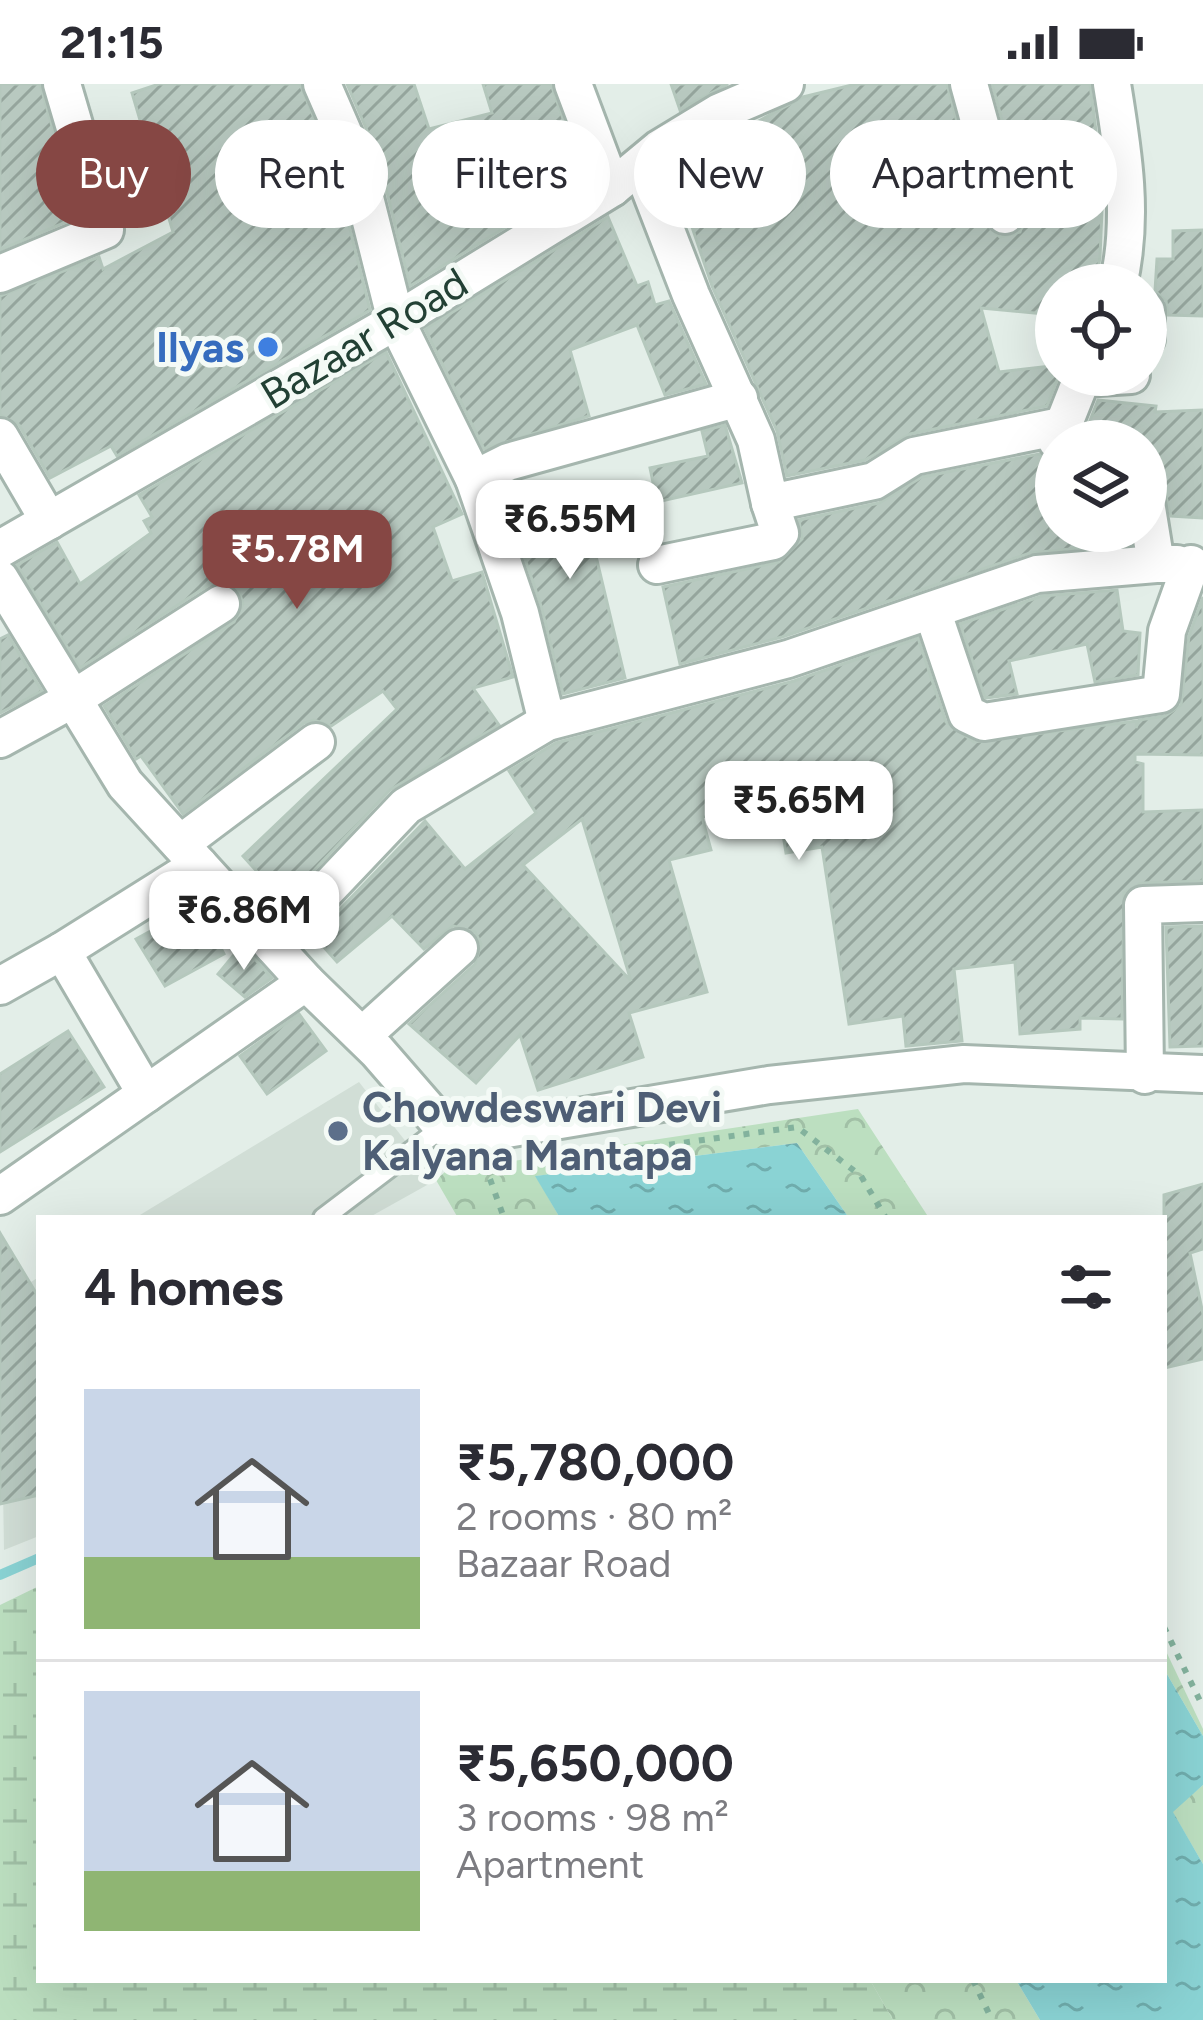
<!DOCTYPE html>
<html lang="en">
<head>
<meta charset="utf-8">
<style>
  body { margin:0; font-family:Figtree,sans-serif; background:#f7f7f7; color:#2b2b33; height:100vh; display:flex; flex-direction:column; font-size:45px; white-space:nowrap }
  * { box-sizing:border-box; margin:0 }
  p { font-size:39px; color:#7c7c81 }
  .icon { flex:none; width:66px; height:66px; fill:none; stroke:currentColor; stroke-width:2; stroke-linecap:round; stroke-linejoin:round }
  .map { position:relative; flex:1; overflow:hidden }
  .details { position:absolute; left:36px; top:1131px; width:1131px; height:768px; display:flex; flex-direction:column; background:#fff; border-radius:0px; box-shadow:0 12px 48px #0002 }
  .details>* { flex:none }
  .banner { position:absolute; left:36px; top:36px; width:1131px; height:108px; display:flex; gap:24px }
  .controls { position:absolute; left:1035px; top:180px; display:grid; gap:24px }
  .controls a { display:grid; place-items:center; width:132px; height:132px; border-radius:50%; background:#fff; box-shadow:0 12px 48px #0002; font-size:60px }
  .price { position:absolute; translate:-50% -102px; padding:0 27px; border-radius:24px; background:#fff; color:#222; font-size:39px; line-height:78px; filter:drop-shadow(0 3px 6px #0008) }
  .price::after { content:''; position:absolute; left:50%; top:72px; width:36px; height:27px; margin-left:-18px; background:inherit; clip-path:polygon(0 0,100% 0,50% 100%) }
  .price.active { background:#864744; color:#fff }
  ul { padding:0; list-style:none }
  li { display:flex; align-items:center; gap:36px; height:300px; padding:0 48px }
  li+li { border-top:3px solid #e1e1e2 }
  li span { display:grid; place-items:center; flex:none; width:336px; height:240px; border-radius:0px; color:#555 }
  li>.icon { margin-inline-start:auto }
  span .icon { width:144px; height:144px; fill:#fffc; stroke-width:1 }
  li b { font-size:51px }
  h2 { display:flex; justify-content:space-between; align-items:center; height:144px; padding:0 48px; font-size:51px }
  .pill { padding:0 42px; border-radius:54px; background:#fff; box-shadow:0 12px 48px #0002; font-size:42px; line-height:108px }
  .pill.active { background:#864744; color:#fff }
  .status { display:flex; justify-content:space-between; align-items:center; height:84px; padding:0 60px; background:#fff; direction:ltr }
  .status svg { height:33px; fill:currentColor }
  .map>svg:first-child { display:block }
  .built { fill:#d1ded6 }
  .wetland { fill:url(#wetland-marsh) }
  .park { fill:url(#park-crowns) }
  .water { fill:url(#water-ripples) }
  .lines { fill:none; stroke-linecap:round; stroke-linejoin:round }
  .stream { stroke:#8ad3d4; stroke-width:10 }
  .building { fill:url(#building-hatch); stroke:#b5c8bd; stroke-width:3; fill-rule:evenodd }
  .service-casing { stroke:#a5b6ae; stroke-width:24 }
  .minor-casing { stroke:#a5b6ae; stroke-width:42 }
  .tertiary-casing { stroke:#a5b6ae; stroke-width:42 }
  .path { stroke:#83b29d; stroke-width:6; stroke-dasharray:6 9; stroke-linecap:butt }
  .service { stroke:#fff; stroke-width:18 }
  .minor { stroke:#fff; stroke-width:36 }
  .tertiary { stroke:#fff; stroke-width:36 }
  .shop-dot { fill:#3f7fe0; stroke:#f4faf6; stroke-width:4.5 }
  .service-dot { fill:#5c6f8a; stroke:#f4faf6; stroke-width:4.5 }
  .labels { text-anchor:middle; stroke-width:10; stroke-linejoin:round; paint-order:stroke }
  .street-label { font-size:42px; fill:#224034; stroke:#f4faf6 }
  .shop-label { font-size:42px; font-weight:bold; fill:#366cbe; stroke:#f4faf6; text-anchor:end }
  .service-label { font-size:42px; font-weight:bold; fill:#4e5e75; stroke:#f4faf6; text-anchor:start }
</style>
</head>
<body>
<div class="status"><b>21:15</b><svg viewBox="0 0 49 12"><path d="M0 12V9h3v3zM5 12V6h3v6zM10 12V3h3v9zM15 12V0h3v12zM26 1h20v11H26zM47 4h2v5h-2z"/></svg></div>
<div class="map">
<svg width="1203" height="1936" viewBox="0 0 1203 1936">
  <defs>
    <pattern id="wetland-marsh" width="20" height="14" patternUnits="userSpaceOnUse" patternTransform="scale(3)"><rect width="20" height="14" fill="#bcdfc0"/><path d="M1 5h8M5 5V1M11 12h8M15 12V8" fill="none" stroke="#a1c0a6"/></pattern>
    <pattern id="park-crowns" width="20" height="18" patternUnits="userSpaceOnUse" patternTransform="scale(3)"><rect width="20" height="18" fill="#bcdfc0"/><path d="M2 6a3 3 0 1 1 6 0M12 15a3 3 0 1 1 6 0" fill="none" stroke="#a1c0a6"/></pattern>
    <pattern id="water-ripples" width="26" height="14" patternUnits="userSpaceOnUse" patternTransform="scale(3)"><rect width="26" height="14" fill="#8ad3d4"/><path d="M2 4q2-2 4 0t4 0M15 11q2-2 4 0t4 0" fill="none" stroke="#70adad"/></pattern>
    <pattern id="building-hatch" width="6" height="6" patternUnits="userSpaceOnUse" patternTransform="scale(3)"><rect width="6" height="6" fill="#b8c9c0"/><path d="M-1 1l2-2M0 6l6-6M5 7l2-2" fill="none" stroke="#95a59d"/></pattern>
  </defs>
  <rect width="100%" height="100%" fill="#e3eee8"/>
  <g class="built">
    <polygon points="359,998 436,1096 368,1134 135,1134"/>
    <polygon points="39,1193 39,1452 4,1466 0,1217"/>
  </g>
  <polygon class="wetland" points="39,1502 39,1896 870,1896 893,1936 0,1936 0,1521"/>
  <g class="park">
    <polygon points="858,1025 929,1134 849,1134 797,1059 536,1092 560,1134 458,1134 436,1096 446,1087"/>
    <polygon points="1164,1563 1203,1645 1203,1652 1164,1585"/>
    <polygon points="1203,1701 1203,1780 1172,1727"/>
    <polygon points="870,1896 1016,1896 1040,1936 893,1936"/>
  </g>
  <g class="water">
    <polygon points="797,1059 849,1134 560,1134 535,1092"/>
    <polygon points="1164,1585 1203,1652 1203,1701 1173,1728 1203,1780 1203,1936 1040,1936 1016,1896 1164,1896"/>
  </g>
  <g class="lines">
    <polyline class="stream" points="0,1491 39,1474"/>
  </g>
  <g class="building">
    <polygon points="0,0 40,0 78,133 0,166"/>
    <polygon points="159,0 300,0 335,85 370,226 117,372 111,362 50,394 19,341 0,331 0,212 99,173 103,185 173,148 132,9"/>
    <polygon points="347,0 414,0 429,45 492,29 483,0 551,0 584,95 410,202 378,72"/>
    <polygon points="671,0 728,0 680,26"/>
    <polygon points="856,0 947,0 983,137 1000,153 1020,148 1027,126 992,0 1090,0 1103,102 1100,173 1097,192 1088,192 1087,201 1056,201 1056,231 981,224 999,288 1052,282 1053,291 1059,291 1047,322 910,350 865,376 787,392 777,347 712,202 672,84 803,13"/>
    <polygon points="608,133 637,202 648,198 655,221 669,217 706,300 665,311 637,241 570,266 589,332 484,365 425,245"/>
    <polygon points="1203,146 1203,232 1168,231 1166,217 1155,207 1157,175 1173,175 1173,147"/>
    <polygon points="386,268 462,430 433,443 452,497 482,488 513,593 473,604 499,641 390,706 284,818 243,772 397,625 383,607 331,642 314,636 304,639 183,730 141,672 136,675 104,622 234,538 243,520 239,507 221,498 209,501 80,584 17,481 57,458 80,500 151,449 144,437 152,433 139,411"/>
    <polygon points="1098,316 1156,322 1155,328 1203,326 1203,434 1171,432 1164,405 1146,396 1146,357 1082,357"/>
    <polygon points="725,341 742,399 657,418 650,384 708,372 702,347"/>
    <polygon points="1039,370 1048,377 1051,447 1109,447 1111,461 1030,469 782,553 680,580 663,503 779,478 802,455 799,436 879,419 922,393"/>
    <polygon points="575,401 576,407 592,403 610,468 596,472 625,594 563,610 541,522 505,416"/>
    <polygon points="1117,506 1123,547 1140,549 1138,591 1095,598 1087,560 1009,577 1017,610 985,614 960,540 1042,512"/>
    <path d="M 1203,513 L 1203,671 L 1135,670 L 1135,678 L 1143,680 L 1143,728 L 1203,726 L 1203,797 L 1141,799 L 1124,809 L 1122,935 L 1080,934 L 1080,945 L 1020,950 L 1015,878 L 954,885 L 962,957 L 906,962 L 903,932 L 849,940 L 822,763 L 786,769 L 777,713 L 702,733 L 711,766 L 669,776 L 707,908 L 629,929 L 643,973 L 538,1006 L 520,951 L 476,999 L 409,940 L 475,880 L 481,860 L 475,848 L 453,842 L 424,865 L 392,832 L 337,878 L 314,852 L 425,737 L 465,785 L 536,729 L 509,687 L 556,659 L 794,597 L 918,554 L 946,638 L 974,658 L 1137,637 L 1136,644 L 1139,636 L 1165,632 L 1181,621 L 1189,552 ZM 582,735 L 631,897 L 523,781 Z"/>
    <polygon points="8,551 42,607 0,629 0,555"/>
    <polygon points="198,821 224,870 165,902 136,855"/>
    <polygon points="1203,842 1203,962 1170,963 1166,843"/>
    <polygon points="242,861 272,894 245,913 218,890"/>
    <polygon points="299,930 326,967 267,1010 240,972"/>
    <polygon points="68,947 104,1003 0,1068 0,990"/>
    <polygon points="1203,1100 1203,1165 1190,1169 1203,1230 1203,1275 1164,1284 1164,1111"/>
    <polygon points="0,1149 39,1214 39,1411 0,1420"/>
  </g>
  <g class="lines">
    <g class="service-casing">
      <polyline id="service" points="323,1134 443,1043"/>
    </g>
    <g class="minor-casing">
      <g id="minor">
        <polyline points="322,0 356,78 396,237 474,395 520,529 547,638"/>
        <polyline points="573,0 612,104"/>
        <polyline points="969,0 1005,131"/>
        <path d="M 1112,0 C 1123,67 1134,134 1118,201"/>
        <polyline points="641,82 691,211 756,356 770,419 874,397 914,372 1066,341"/>
        <polyline points="0,190 105,146 62,0"/>
        <polyline points="1146,227 1146,255"/>
        <polyline points="0,353 49,437"/>
        <polyline points="1057,357 1082,294 1131,291"/>
        <polyline points="474,395 508,378 739,314"/>
        <polyline points="1146,418 1156,480 1177,480"/>
        <polyline points="657,481 773,457 780,449 770,419"/>
        <polyline points="0,495 125,700 306,898 377,967 443,1043 495,1047 769,1001 964,980 1203,990"/>
        <polyline points="933,529 967,630 984,638 1161,610 1167,547 1191,480"/>
        <polyline points="0,655 73,615 221,520"/>
        <polyline points="180,760 316,658"/>
        <polyline points="273,862 406,722 547,638 788,575 1037,490 1156,480"/>
        <polyline points="0,902 62,867"/>
        <polyline points="362,952 459,864"/>
        <polyline points="1145,991 1143,821 1203,819"/>
        <polyline points="146,1010 62,867 199,781"/>
        <polyline points="0,1112 306,898"/>
      </g>
    </g>
    <g class="tertiary-casing">
      <polyline id="tertiary" points="0,465 396,237 612,104 659,65 720,28 785,0"/>
    </g>
    <g class="path">
      <polyline points="580,1073 797,1043 861,1092 886,1134"/>
      <polyline points="485,1081 504,1134"/>
      <polyline points="1164,1543 1203,1623"/>
      <polyline points="973,1896 992,1936"/>
    </g>
    <use href="#service" class="service"/>
    <use href="#minor" class="minor"/>
    <use href="#tertiary" class="tertiary"/>
  </g>
  <circle class="shop-dot" cx="268" cy="263" r="12"/>
  <circle class="service-dot" cx="338" cy="1047" r="12"/>
  <g class="labels">
    <g class="street-label">
      <text transform="translate(364 254) rotate(-31)" y="15">Bazaar Road</text>
    </g>
    <g class="shop-label">
      <text x="244" y="278">Ilyas</text>
    </g>
    <g class="service-label">
      <text x="362" y="1038">Chowdeswari Devi<tspan x="362" dy="48">Kalyana Mantapa</tspan></text>
    </g>
  </g>
</svg>
<div class="controls">
<a><svg class="icon" aria-label="locate" viewBox="0 0 24 24"><circle cx="12" cy="12" r="6"/><path d="M12 2v4M12 18v4M2 12h4M18 12h4"/></svg></a>
<a><svg class="icon" aria-label="layers" viewBox="0 0 24 24"><path d="M12 4l9 5-9 5-9-5zM3 14l9 5 9-5"/></svg></a>
</div>
<b class="price" style="left:570px;top:498px">₹6.55M</b>
<b class="price active" style="left:297px;top:528px">₹5.78M</b>
<b class="price" style="left:799px;top:779px">₹5.65M</b>
<b class="price" style="left:244px;top:889px">₹6.86M</b>
<div class="banner">
<a class="pill active">Buy</a>
<a class="pill">Rent</a>
<a class="pill">Filters</a>
<a class="pill">New</a>
<a class="pill">Apartment</a>
</div>
<section class="details">
<h2>4 homes<svg class="icon" aria-label="filters" viewBox="0 0 24 24"><path d="M4 7h16M4 17h16"/><circle cx="9" cy="7" r="2"/><circle cx="15" cy="17" r="2"/></svg></h2>
<ul>
<li><span style="background:linear-gradient(#c9d6e8 70%,#8fb573 0)"><svg class="icon" aria-label="home" viewBox="0 0 24 24"><path d="M3 11l9-7 9 7M6 9v11h12V9"/></svg></span><div><b>₹5,780,000</b><p>2 rooms · 80 m²</p><p>Bazaar Road</p></div></li>
<li><span style="background:linear-gradient(#c9d6e8 75%,#8fb573 0)"><svg class="icon" aria-label="home" viewBox="0 0 24 24"><path d="M3 11l9-7 9 7M6 9v11h12V9"/></svg></span><div><b>₹5,650,000</b><p>3 rooms · 98 m²</p><p>Apartment</p></div></li>
</ul>
</section>
</div>
</body>
</html>
